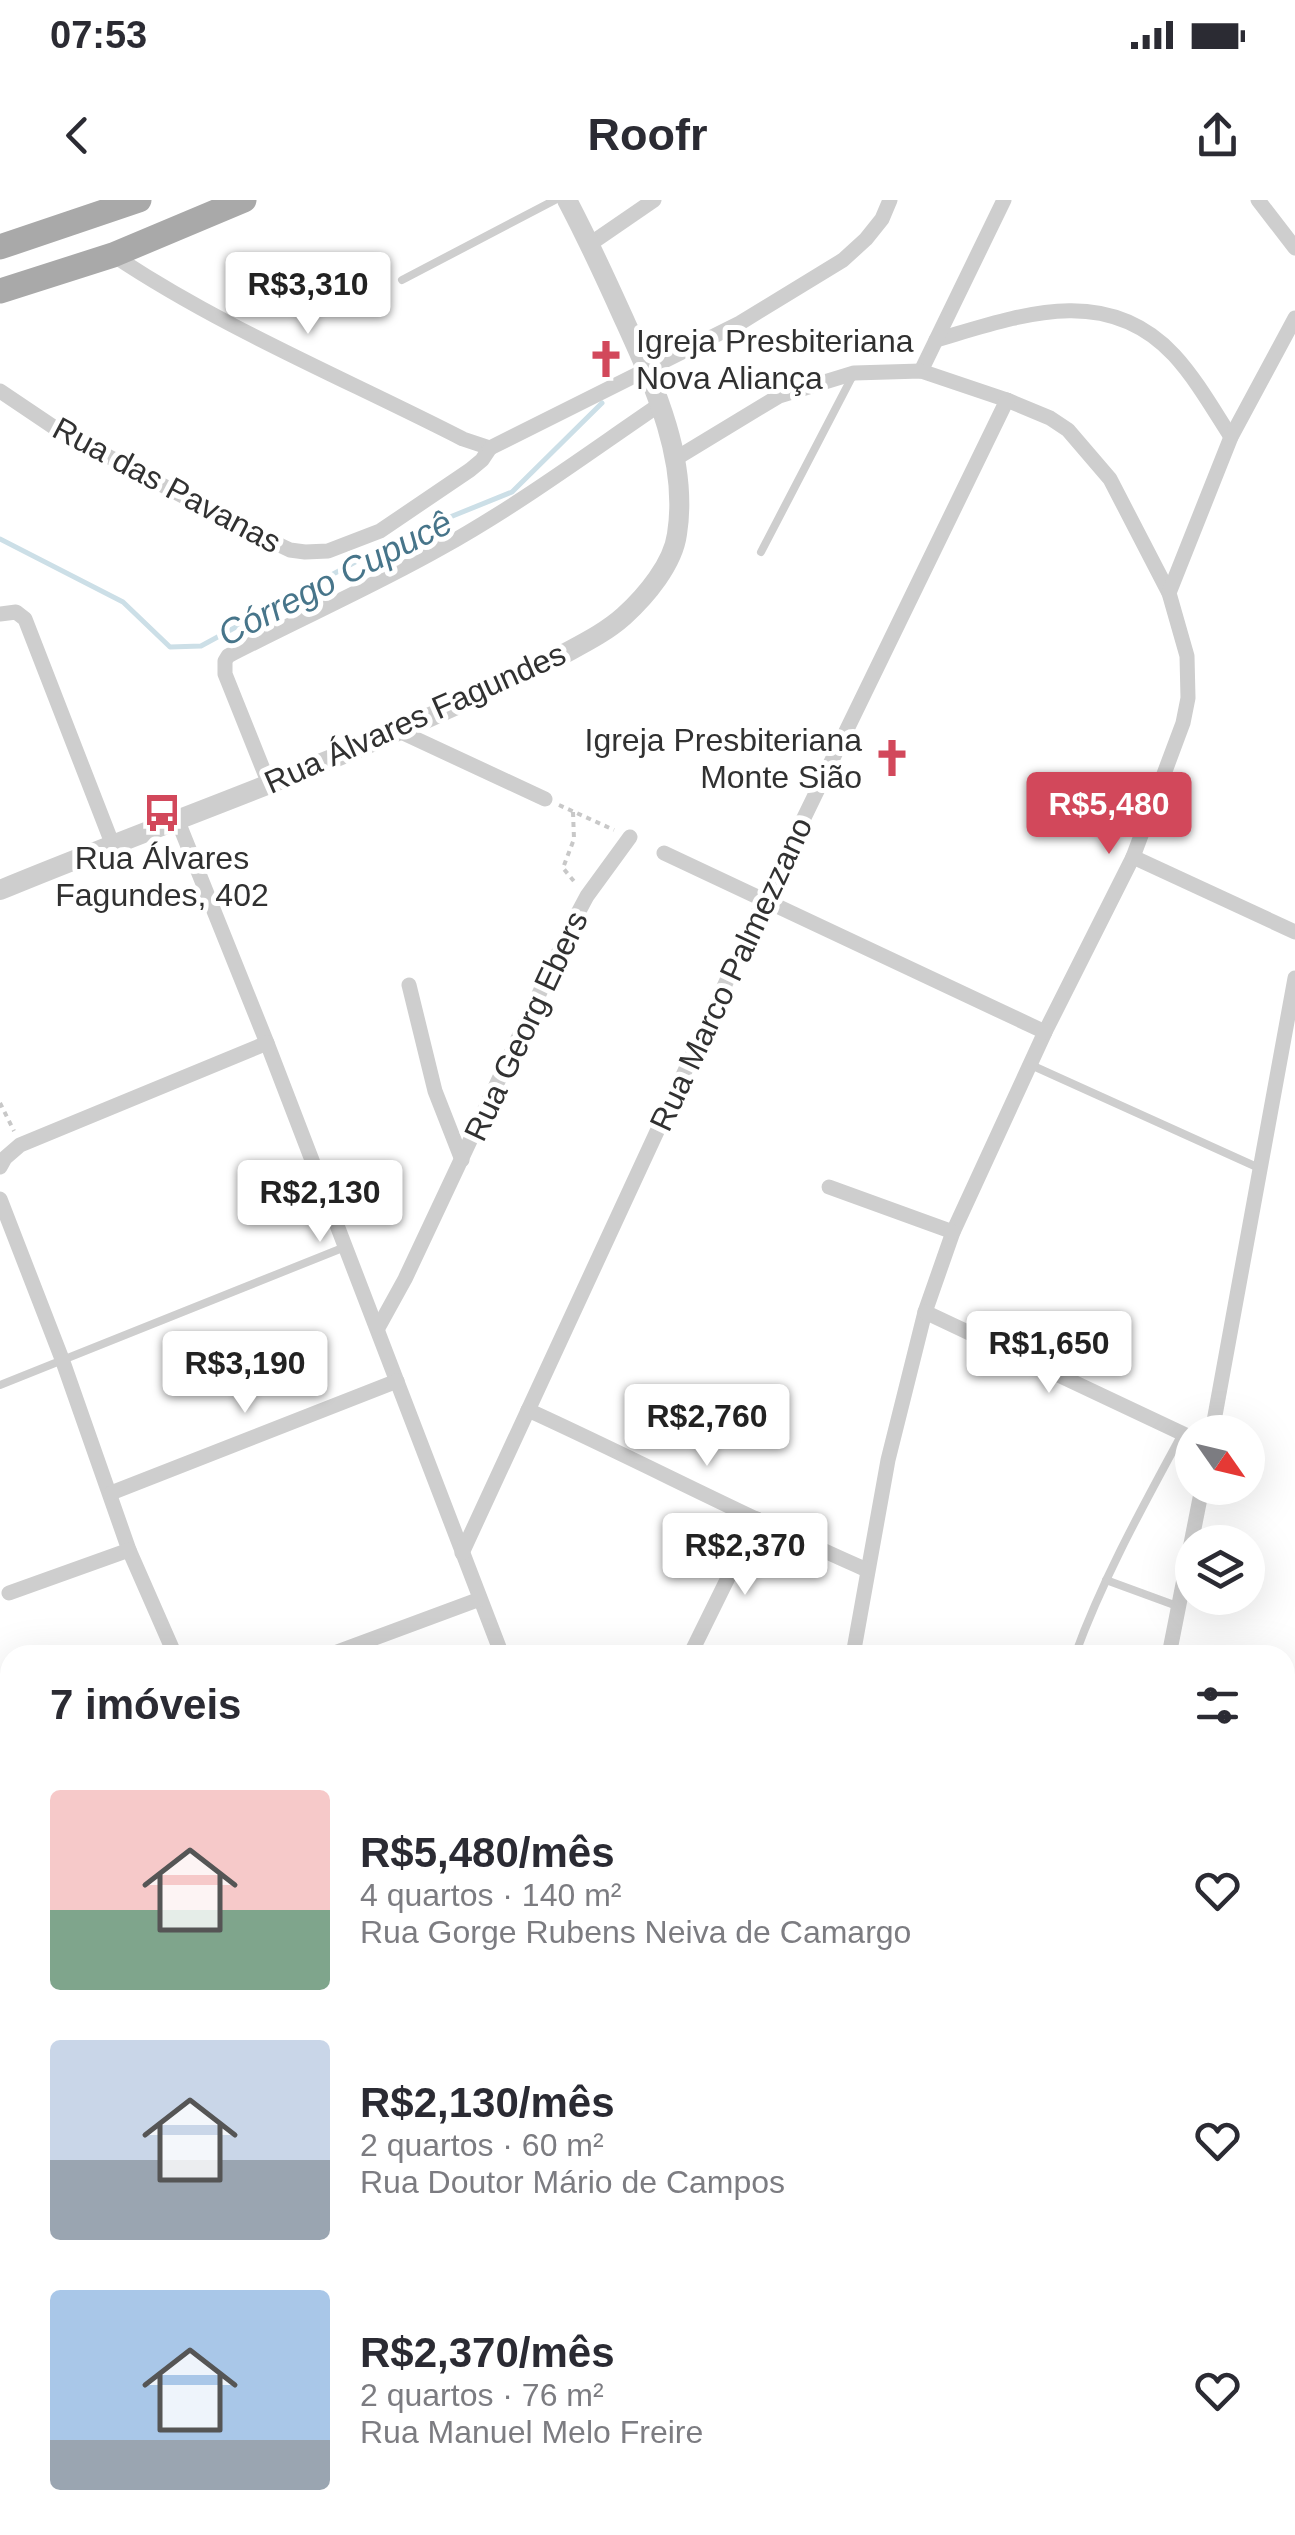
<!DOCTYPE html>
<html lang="pt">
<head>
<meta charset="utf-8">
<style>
  body { margin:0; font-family:Arial,sans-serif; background:#f7f7f7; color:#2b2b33; height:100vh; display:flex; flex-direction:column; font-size:38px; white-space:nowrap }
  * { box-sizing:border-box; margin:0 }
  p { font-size:32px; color:#7c7c81 }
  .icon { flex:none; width:55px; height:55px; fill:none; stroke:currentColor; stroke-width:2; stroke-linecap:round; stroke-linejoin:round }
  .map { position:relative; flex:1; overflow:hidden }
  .panel { position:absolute; left:0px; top:1445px; width:1295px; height:890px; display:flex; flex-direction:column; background:#fff; border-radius:30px 30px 0 0; box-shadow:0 10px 40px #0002 }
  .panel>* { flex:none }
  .needle { width:65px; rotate:124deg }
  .tools { position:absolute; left:1175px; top:1215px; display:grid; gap:20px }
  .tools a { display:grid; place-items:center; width:90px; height:90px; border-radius:50%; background:#fff; box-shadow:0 10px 40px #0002; font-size:50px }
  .price { position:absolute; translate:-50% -85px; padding:0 22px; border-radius:10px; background:#fff; color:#222; font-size:32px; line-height:65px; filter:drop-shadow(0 2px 5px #0008) }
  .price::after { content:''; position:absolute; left:50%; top:60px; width:30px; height:22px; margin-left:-15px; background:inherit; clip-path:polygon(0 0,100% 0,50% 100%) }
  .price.active { background:#d2485b; color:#fff }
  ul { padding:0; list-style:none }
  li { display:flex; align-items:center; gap:30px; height:250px; padding:0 50px }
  li span { display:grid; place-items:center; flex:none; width:280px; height:200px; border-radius:10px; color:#555 }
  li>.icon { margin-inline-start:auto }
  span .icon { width:120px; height:120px; fill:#fffc; stroke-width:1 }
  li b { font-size:42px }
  h2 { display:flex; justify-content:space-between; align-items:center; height:120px; padding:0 50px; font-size:42px }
  .status { display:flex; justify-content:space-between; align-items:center; height:70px; padding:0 50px; background:#fff; direction:ltr }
  .status svg { height:28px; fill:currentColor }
  header { display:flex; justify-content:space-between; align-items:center; height:130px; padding:0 50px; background:#fff; font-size:45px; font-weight:700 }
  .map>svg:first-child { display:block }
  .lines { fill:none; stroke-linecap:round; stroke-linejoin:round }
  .stream { stroke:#ccdfe7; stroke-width:5 }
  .path { stroke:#c8c8c8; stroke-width:4; stroke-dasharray:5 5; stroke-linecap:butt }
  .service { stroke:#cecece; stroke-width:8 }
  .minor { stroke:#cecece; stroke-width:15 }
  .tertiary { stroke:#cecece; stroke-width:20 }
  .primary { stroke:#a9a9a9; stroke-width:25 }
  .labels { text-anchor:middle; stroke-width:10; stroke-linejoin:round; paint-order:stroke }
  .poi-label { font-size:32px; fill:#313131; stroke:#fff; text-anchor:start }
  .street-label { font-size:32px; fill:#313131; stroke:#fff }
  .water-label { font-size:35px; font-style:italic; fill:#47758a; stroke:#fff }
</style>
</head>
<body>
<div class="status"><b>07:53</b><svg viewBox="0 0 49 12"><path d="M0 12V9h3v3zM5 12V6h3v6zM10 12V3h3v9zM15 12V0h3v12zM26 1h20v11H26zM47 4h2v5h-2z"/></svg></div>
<header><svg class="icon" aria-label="back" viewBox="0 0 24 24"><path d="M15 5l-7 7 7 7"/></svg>Roofr<svg class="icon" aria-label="share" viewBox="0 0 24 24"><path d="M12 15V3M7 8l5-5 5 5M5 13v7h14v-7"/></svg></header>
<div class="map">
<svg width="1295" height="2335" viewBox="0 0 1295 2335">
  <rect width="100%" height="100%" fill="#fff"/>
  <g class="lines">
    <polyline class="stream" points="0,339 123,402 170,447 201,446 403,336 512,292 602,203"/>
    <g class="path">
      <polyline points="559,605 614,630"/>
      <polyline points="573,612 574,639 563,668 577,685"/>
      <polyline points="0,903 14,931"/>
    </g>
    <g class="service">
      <polyline points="402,80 555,0"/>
      <polyline points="761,352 852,177"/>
      <polyline points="1031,865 1259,968"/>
      <polyline points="0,1185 345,1047"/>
      <polyline points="1106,1380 1177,1406"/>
      <path d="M 1075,1455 C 1103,1378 1143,1306 1182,1234"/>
      <polyline points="1285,1859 1295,1858"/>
    </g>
    <g class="minor">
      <polyline points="1258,0 1295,48"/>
      <polyline points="590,44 654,0"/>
      <path d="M 113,55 C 222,128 346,179 463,239 L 490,248"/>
      <path d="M 936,140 C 1018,116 1106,82 1174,155 C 1196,179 1213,209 1231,237"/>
      <polyline points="921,171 1004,0"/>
      <polyline points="0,191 55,228 239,326 290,350 305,352 328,351 380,331 470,270 482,260 490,248"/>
      <polyline points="490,248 740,123 843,60 866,39 882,19 890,0"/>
      <polyline points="675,259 779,196 854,173 921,171 1007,200 1050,218 1068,230 1110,279 1169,393 1187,456 1188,498 1183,523 1133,657 1045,832 953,1032 925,1112 888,1260 853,1455"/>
      <polyline points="1169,393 1231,237 1295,118"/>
      <polyline points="0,414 16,412 25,419 112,643"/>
      <polyline points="401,532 545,599"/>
      <path d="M 269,584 L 225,474 L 225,461 L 228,456 C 299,419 372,387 441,348 C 517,306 587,254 659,205"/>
      <polyline points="177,619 267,843 502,1455"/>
      <polyline points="664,653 1045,832"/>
      <polyline points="1133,657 1295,732"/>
      <polyline points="409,785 435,891 462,960"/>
      <polyline points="0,967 5,958 20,945 267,843"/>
      <polyline points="829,987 953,1032"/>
      <polyline points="0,999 62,1159 129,1350 175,1455"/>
      <polyline points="925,1112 1192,1238"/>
      <polyline points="378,1128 405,1079 571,726 587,696 630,637"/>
      <path d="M 528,1210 C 642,1262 752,1320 867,1370"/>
      <polyline points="1212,1232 1295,778"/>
      <polyline points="111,1293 397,1181"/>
      <polyline points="462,1353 765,698 1007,200"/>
      <polyline points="9,1393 129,1350"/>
      <polyline points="329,1455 480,1399"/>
      <polyline points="690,1455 757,1319"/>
      <polyline points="1169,1455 1202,1288"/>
      <polyline points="0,1558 10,1556"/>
      <polyline points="1285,1837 1294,1708"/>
      <polyline points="0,1872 10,1870"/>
      <polyline points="1285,2243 1295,2269"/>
      <polyline points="84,2325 85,2335"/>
      <polyline points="259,2325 263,2335"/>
      <polyline points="503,2325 507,2335"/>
      <polyline points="836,2325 840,2335"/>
      <polyline points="1165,2325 1169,2335"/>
      <polyline points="1294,2335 1295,2335"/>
    </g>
    <path class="tertiary" d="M 0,690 C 150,628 303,575 450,508 C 487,491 524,474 560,456 C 582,444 605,433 624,416 C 646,396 673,364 677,334 C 689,259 653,183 623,117 C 605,77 587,38 567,0"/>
    <g class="primary">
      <polyline points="0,47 139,0"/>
      <polyline points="0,91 113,55 244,0"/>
    </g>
  </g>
  <defs>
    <g id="church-bare" transform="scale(3)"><path d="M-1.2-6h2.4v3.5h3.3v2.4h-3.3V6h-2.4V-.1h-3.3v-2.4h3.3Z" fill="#d2485b" stroke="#fff" stroke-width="2.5" paint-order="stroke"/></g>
    <g id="bus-bare" transform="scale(3)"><path d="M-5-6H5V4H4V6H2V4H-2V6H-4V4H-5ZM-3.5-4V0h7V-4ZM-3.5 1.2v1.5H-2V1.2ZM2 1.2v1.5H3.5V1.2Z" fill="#d2485b" stroke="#fff" stroke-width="2.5" paint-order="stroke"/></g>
  </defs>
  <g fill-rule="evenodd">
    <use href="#church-bare" x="606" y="159"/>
    <use href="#church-bare" x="892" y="558"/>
    <use href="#bus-bare" x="162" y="613"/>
  </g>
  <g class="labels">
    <g class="poi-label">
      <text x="636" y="152">Igreja Presbiteriana<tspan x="636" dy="37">Nova Aliança</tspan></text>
      <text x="862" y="551" text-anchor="end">Igreja Presbiteriana<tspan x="862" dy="37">Monte Sião</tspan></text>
      <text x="162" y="669" text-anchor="middle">Rua Álvares<tspan x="162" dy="37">Fagundes, 402</tspan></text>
    </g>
    <g class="street-label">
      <text transform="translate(167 285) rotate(28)" y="11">Rua das Pavanas</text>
      <text transform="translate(415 518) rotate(-24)" y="11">Rua Álvares Fagundes</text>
      <text transform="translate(731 774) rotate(-65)" y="11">Rua Marco Palmezzano</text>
      <text transform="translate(526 826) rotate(-65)" y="11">Rua Georg Ebers</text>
    </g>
    <g class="water-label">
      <text transform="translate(335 378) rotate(-27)" y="12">Córrego Cupucê</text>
    </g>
  </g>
</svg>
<div class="tools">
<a><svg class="needle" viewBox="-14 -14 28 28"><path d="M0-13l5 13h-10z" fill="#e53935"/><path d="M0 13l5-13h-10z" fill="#7c7c81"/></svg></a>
<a><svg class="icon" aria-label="layers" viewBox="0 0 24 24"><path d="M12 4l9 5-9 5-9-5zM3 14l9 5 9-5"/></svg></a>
</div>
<b class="price" style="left:308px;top:137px">R$3,310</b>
<b class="price active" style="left:1109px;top:657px">R$5,480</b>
<b class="price" style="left:320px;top:1045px">R$2,130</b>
<b class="price" style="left:1049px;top:1196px">R$1,650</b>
<b class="price" style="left:245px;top:1216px">R$3,190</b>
<b class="price" style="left:707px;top:1269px">R$2,760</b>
<b class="price" style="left:745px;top:1398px">R$2,370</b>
<section class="panel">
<h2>7 imóveis<svg class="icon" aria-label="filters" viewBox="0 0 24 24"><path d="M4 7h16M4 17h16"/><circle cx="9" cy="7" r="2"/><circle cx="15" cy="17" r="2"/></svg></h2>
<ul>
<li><span style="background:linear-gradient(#f6c9c9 60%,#7fa58c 0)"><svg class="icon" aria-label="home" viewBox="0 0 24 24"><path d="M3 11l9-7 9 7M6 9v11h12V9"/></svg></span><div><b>R$5,480/mês</b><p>4 quartos · 140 m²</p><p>Rua Gorge Rubens Neiva de Camargo</p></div><svg class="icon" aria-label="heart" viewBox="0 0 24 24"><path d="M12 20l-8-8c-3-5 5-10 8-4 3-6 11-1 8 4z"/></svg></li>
<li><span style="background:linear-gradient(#c9d6e8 60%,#9aa5b1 0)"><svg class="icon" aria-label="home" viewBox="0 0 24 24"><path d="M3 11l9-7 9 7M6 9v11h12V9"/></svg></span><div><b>R$2,130/mês</b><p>2 quartos · 60 m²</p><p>Rua Doutor Mário de Campos</p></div><svg class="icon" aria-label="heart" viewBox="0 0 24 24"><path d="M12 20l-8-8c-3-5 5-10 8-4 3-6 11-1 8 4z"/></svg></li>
<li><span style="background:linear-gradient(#a9c7e8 75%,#9aa5b1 0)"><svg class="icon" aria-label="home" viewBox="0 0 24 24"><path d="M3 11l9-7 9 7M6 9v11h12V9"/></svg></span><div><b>R$2,370/mês</b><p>2 quartos · 76 m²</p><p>Rua Manuel Melo Freire</p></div><svg class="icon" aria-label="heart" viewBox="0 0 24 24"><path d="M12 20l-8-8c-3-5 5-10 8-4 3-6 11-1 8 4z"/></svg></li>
</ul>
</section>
</div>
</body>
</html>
